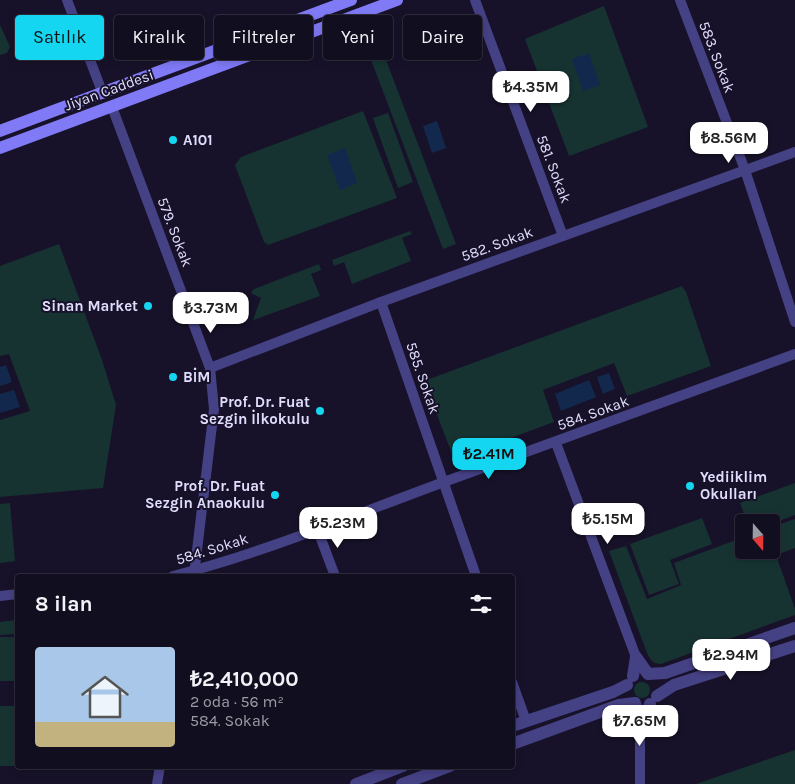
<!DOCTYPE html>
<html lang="tr">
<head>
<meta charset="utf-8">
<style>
  body { margin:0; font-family:Karla,sans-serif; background:#1a1728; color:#f1f3f6; height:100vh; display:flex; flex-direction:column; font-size:19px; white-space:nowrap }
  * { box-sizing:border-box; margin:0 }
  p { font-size:16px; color:#9c9ca4 }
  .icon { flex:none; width:28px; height:28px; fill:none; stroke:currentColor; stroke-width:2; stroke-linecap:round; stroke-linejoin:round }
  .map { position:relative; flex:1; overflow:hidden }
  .side { position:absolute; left:15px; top:574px; width:500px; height:195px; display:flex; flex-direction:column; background:#110e1f; border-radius:5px; box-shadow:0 2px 8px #0003,0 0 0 1px #302e3d }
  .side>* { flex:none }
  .top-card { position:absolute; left:15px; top:15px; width:500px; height:45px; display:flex; gap:10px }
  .needle { width:32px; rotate:160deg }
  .fabs { position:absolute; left:735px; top:514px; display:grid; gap:10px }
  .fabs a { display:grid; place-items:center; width:45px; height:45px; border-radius:5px; background:#110e1f; box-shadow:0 2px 8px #0003,0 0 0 1px #302e3d; font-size:25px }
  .price { position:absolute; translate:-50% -42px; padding:0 11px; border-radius:10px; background:#fff; color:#222; font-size:16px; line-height:32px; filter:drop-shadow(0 1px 2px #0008) }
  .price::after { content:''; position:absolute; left:50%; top:30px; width:15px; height:11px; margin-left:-8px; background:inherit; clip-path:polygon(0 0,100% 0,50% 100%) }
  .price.active { background:#15d6f0; color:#111 }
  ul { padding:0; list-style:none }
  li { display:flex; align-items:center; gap:15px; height:125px; padding:0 20px }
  li span { display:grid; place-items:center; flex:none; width:140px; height:100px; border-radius:5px; color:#555 }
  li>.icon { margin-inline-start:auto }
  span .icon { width:60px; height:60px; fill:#fffc; stroke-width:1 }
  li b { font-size:21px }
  h2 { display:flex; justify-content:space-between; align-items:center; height:60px; padding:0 20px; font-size:21px }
  .chip { padding:0 18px; border-radius:5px; background:#110e1f; box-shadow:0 2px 8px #0003,0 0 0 1px #302e3d; font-size:18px; line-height:45px }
  .chip.active { background:#15d6f0; color:#111 }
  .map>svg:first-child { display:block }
  .green { fill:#163332 }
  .water { fill:#13284d }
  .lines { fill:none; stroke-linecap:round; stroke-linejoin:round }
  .minor { stroke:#454185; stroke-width:10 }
  .tertiary { stroke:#454185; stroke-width:12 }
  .secondary { stroke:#807af7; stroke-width:12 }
  .poi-dot { fill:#15d6f0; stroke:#171229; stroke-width:2 }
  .labels { text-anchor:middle; stroke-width:4; stroke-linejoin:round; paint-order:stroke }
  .street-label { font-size:15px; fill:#e1ddfd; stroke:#171229 }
  .poi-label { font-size:15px; font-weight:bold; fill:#e1ddfd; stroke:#171229; text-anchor:start }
</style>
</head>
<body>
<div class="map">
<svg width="795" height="784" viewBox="0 0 795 784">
  <rect width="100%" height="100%" fill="#171229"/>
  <g class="green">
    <polygon points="604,6 648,127 569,156 525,39"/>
    <polygon points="0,25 10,47 7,53 0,55"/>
    <polygon points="378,39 456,244 443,249 365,44"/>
    <polygon points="363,111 397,198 268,245 264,242 235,165 241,157"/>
    <polygon points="388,113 413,182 398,188 373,118"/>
    <polygon points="410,231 412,234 402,238 411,261 352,284 344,262 334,266 332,260"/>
    <polygon points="59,244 102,360 116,405 103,488 0,497 0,420 30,411 9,354 0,356 0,266"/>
    <polygon points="319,264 321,270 311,274 320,296 253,320 261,298 251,293 254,289"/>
    <polygon points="682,286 686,292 711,366 627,396 614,363 543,390 554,422 454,459 424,381"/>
    <polygon points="795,483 795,515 771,524 771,522 747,522 740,503"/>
    <polygon points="10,503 15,561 0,563 0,504"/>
    <polygon points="702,518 712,544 670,560 679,584 649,595 630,544"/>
    <path d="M 795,519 L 795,548 L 776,555 L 795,609 L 795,615 L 661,664 C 652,664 651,660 647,653 L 609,551 L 626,546 L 647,599 L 681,585 L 674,563 L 744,537 L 744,550 L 771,550 L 771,527 Z"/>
    <polygon points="17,620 17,634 0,635 0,622"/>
    <rect x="0" y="637" width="17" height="44"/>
    <circle cx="642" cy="690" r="8"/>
    <rect x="0" y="706" width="17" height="60"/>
    <polygon points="795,750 795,784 696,784"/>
  </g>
  <g class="water">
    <polygon points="589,53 600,85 583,91 572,59"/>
    <polygon points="437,121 446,148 432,153 423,126"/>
    <polygon points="345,148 357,183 340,190 327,155"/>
    <polygon points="6,365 12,382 0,386 0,367"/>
    <polygon points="609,373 615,389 603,394 597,377"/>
    <polygon points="589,380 596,397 561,411 555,394"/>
    <polygon points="14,390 20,407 0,413 0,394"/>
  </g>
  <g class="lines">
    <g class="minor">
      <polyline points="67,0 103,94"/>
      <polyline points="475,0 563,236"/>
      <polyline points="680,0 745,170 795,322"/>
      <polyline points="112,107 210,368 214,409 194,575"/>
      <polyline points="381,302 476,576"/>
      <polyline points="210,368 381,302 795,152"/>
      <polyline points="556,443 636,657"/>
      <polyline points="318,531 335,576"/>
      <path d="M 173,576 C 266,552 354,515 444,482 C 561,439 678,397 795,354"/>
      <polyline points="0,596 18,594"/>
      <polyline points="512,682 526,721"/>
      <polyline points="157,784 160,766"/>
      <polyline points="640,784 640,733"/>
    </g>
    <g class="tertiary">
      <polyline points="633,676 636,657 648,674 665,673 795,628"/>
      <polyline points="657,696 674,685 795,646"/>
      <polyline points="512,726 613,692 627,685"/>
      <polyline points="512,744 619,705 635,703 639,718 640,733 650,704"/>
      <polyline points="356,784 403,766"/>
      <polyline points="402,784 450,766"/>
    </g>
    <g class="secondary">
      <polyline points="0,131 351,0"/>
      <polyline points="0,148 397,0"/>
    </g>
  </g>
  <g class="poi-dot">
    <circle cx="173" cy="140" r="5"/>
    <circle cx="148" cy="306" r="5"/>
    <circle cx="173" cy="377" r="5"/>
    <circle cx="320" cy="411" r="5"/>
    <circle cx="690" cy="486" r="5"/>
    <circle cx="275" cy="495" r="5"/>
  </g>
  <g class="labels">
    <g class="street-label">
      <text transform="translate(717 57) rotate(69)" y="5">583. Sokak</text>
      <text transform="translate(109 90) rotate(-20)" y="5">Jiyan Caddesi</text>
      <text transform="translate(554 169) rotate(69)" y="5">581. Sokak</text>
      <text transform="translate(175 232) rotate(69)" y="5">579. Sokak</text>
      <text transform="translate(497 244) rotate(-20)" y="5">582. Sokak</text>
      <text transform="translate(423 378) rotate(71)" y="5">585. Sokak</text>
      <text transform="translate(593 413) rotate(-20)" y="5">584. Sokak</text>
      <text transform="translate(212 549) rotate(-17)" y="5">584. Sokak</text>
    </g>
    <g class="poi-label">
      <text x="183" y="145">A101</text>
      <text x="138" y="311" text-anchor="end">Sinan Market</text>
      <text x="183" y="382">BİM</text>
      <text x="310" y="407" text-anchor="end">Prof. Dr. Fuat<tspan x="310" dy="17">Sezgin İlkokulu</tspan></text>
      <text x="700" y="482">Yediiklim<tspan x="700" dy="17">Okulları</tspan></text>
      <text x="265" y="491" text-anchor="end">Prof. Dr. Fuat<tspan x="265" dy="17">Sezgin Anaokulu</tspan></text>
    </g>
  </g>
</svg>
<div class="fabs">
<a><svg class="needle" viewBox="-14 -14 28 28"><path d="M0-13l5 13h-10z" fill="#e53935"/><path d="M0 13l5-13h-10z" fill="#9c9ca4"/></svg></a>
</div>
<b class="price" style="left:531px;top:113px">₺4.35M</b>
<b class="price" style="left:729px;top:164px">₺8.56M</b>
<b class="price" style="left:211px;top:334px">₺3.73M</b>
<b class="price active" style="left:489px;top:480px">₺2.41M</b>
<b class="price" style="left:608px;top:545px">₺5.15M</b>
<b class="price" style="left:338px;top:549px">₺5.23M</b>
<b class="price" style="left:731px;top:681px">₺2.94M</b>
<b class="price" style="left:640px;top:747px">₺7.65M</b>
<div class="top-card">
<a class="chip active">Satılık</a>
<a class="chip">Kiralık</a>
<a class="chip">Filtreler</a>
<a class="chip">Yeni</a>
<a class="chip">Daire</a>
</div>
<section class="side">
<h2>8 ilan<svg class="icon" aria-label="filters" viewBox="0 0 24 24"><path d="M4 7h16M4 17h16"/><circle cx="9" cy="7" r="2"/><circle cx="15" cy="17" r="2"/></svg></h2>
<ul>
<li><span style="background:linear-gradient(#a9c7e8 75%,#c2b280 0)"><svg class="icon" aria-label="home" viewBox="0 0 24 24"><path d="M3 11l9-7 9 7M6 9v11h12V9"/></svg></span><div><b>₺2,410,000</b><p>2 oda · 56 m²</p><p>584. Sokak</p></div></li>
</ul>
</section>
</div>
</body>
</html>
